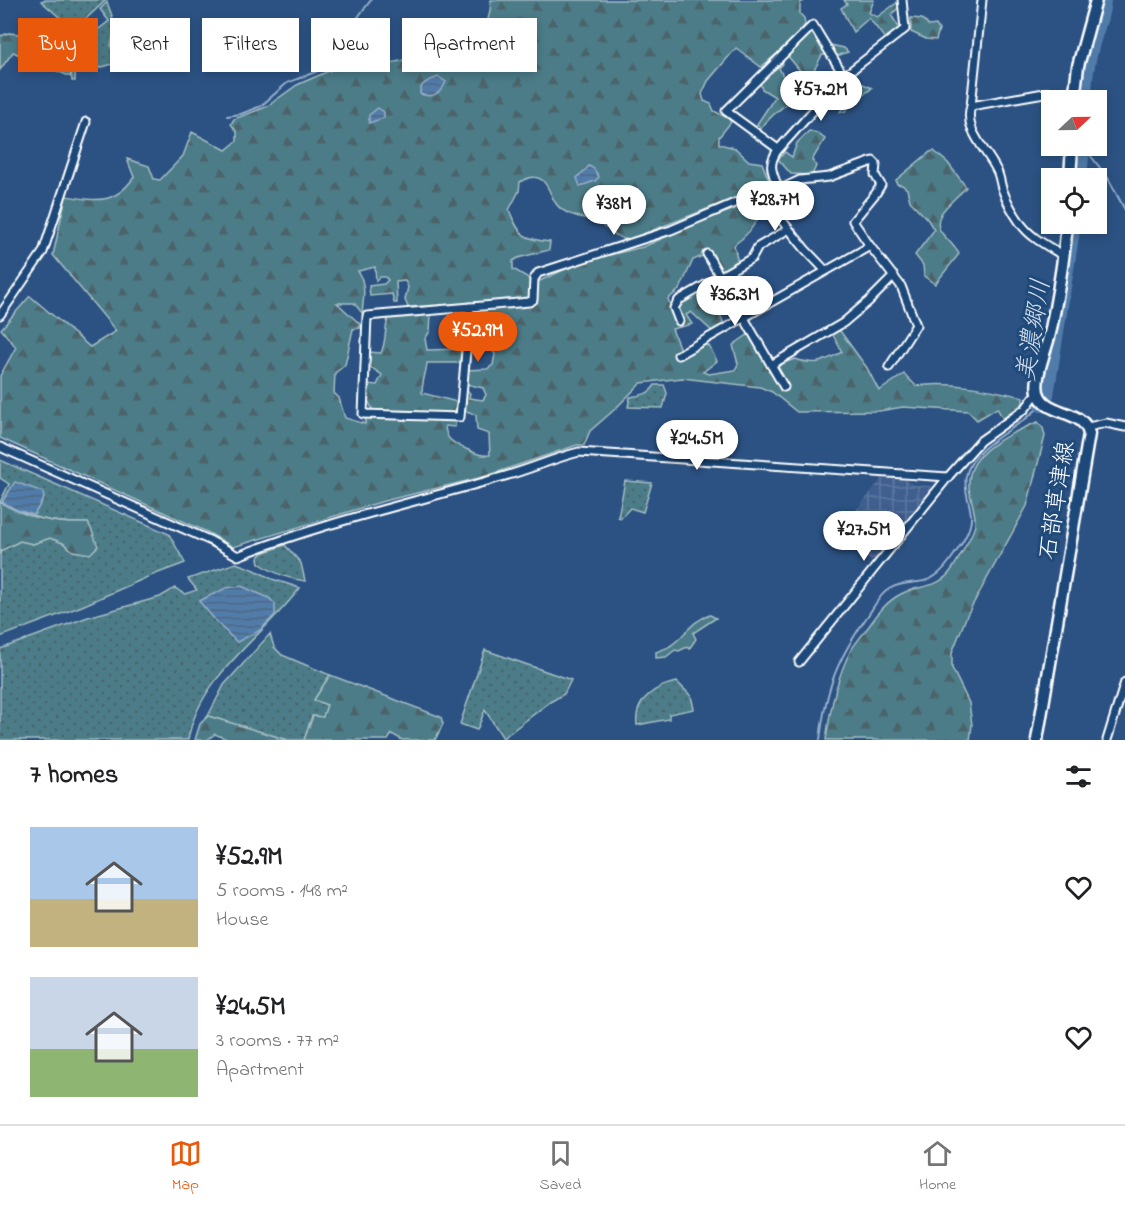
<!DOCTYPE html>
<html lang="en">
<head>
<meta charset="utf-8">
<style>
  body { margin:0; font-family:"Indie Flower","Klee One",sans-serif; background:#f6f6f6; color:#202124; height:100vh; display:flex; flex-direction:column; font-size:22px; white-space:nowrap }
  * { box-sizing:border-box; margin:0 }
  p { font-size:20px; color:#757577 }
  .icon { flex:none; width:33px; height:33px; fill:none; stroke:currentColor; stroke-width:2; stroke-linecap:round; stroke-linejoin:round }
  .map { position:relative; height:740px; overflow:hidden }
  .drawer { display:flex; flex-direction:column; background:#fff; flex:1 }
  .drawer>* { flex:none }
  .banner { position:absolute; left:18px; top:18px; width:600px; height:54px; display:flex; gap:12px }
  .needle { width:39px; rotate:68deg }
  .fabs { position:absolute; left:1041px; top:90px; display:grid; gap:12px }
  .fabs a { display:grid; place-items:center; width:66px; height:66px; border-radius:0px; background:#fff; box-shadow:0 3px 9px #0003; font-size:30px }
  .price { position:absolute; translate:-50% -51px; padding:0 14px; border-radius:21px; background:#fff; color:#222; font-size:20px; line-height:39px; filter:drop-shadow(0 2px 3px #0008) }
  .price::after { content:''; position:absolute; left:50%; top:36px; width:18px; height:14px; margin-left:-9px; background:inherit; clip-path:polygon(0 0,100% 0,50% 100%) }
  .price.active { background:#ea580c; color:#fff }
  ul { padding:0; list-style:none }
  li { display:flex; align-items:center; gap:18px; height:150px; padding:0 30px }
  li span { display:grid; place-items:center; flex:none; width:168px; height:120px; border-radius:0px; color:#555 }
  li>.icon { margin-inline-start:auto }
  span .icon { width:72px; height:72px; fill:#fffc; stroke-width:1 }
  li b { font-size:26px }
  h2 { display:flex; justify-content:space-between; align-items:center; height:72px; padding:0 30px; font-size:26px }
  .chip { padding:0 21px; border-radius:0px; background:#fff; box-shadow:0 3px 9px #0003; font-size:21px; line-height:54px }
  .chip.active { background:#ea580c; color:#fff }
  .dock { display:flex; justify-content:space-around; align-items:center; height:84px; border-top:2px solid #e0e0e0; background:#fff; font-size:16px; color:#757577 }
  .dock a { display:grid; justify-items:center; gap:3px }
  .dock .active { color:#ea580c }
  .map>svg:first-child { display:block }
  .industrial { fill:url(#industrial-grid) }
  .green { fill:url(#green-dots); stroke:#a5bec4; stroke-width:1.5 }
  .forest { fill:url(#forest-firs); stroke:#a5bec4; stroke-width:1.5; fill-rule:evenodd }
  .water { fill:url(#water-rules); stroke:#97b0cc; stroke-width:1.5 }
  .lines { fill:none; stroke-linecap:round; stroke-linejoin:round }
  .stream { stroke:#97b0cc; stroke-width:2 }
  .river { stroke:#517caa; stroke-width:14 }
  .minor-casing { stroke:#fff; stroke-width:11 }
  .secondary-casing { stroke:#fff; stroke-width:15 }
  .minor { stroke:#1f4a7a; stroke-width:7 }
  .secondary { stroke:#1f4a7a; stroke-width:10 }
  .labels { text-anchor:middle; stroke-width:6; stroke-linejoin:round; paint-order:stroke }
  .street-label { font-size:24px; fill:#fff; stroke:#1f4a7a }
  .water-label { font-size:26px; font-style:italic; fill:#d4deea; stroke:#1f4a7a }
</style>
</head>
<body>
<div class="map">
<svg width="1125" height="740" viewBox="0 0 1125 740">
  <defs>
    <pattern id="industrial-grid" width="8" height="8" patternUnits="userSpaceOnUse" patternTransform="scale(1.5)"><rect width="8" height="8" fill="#3f5f8f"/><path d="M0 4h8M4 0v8" fill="none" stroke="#5c77a0"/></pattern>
    <pattern id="green-dots" width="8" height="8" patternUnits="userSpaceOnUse" patternTransform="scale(1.5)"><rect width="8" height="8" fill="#4b7c88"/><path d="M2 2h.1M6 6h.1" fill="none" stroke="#4c646a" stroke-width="1.8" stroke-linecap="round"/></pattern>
    <pattern id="forest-firs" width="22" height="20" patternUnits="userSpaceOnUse" patternTransform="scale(1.5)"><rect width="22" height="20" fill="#4b7c88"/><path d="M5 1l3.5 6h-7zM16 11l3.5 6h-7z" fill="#4c646a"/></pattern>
    <pattern id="water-rules" width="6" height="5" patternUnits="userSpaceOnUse" patternTransform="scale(1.5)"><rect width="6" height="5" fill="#517caa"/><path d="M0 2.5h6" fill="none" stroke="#4f6680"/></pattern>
  </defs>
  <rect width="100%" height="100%" fill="#2c5283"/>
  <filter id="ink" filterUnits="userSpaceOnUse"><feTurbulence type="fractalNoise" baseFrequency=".0167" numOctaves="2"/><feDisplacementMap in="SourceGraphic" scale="12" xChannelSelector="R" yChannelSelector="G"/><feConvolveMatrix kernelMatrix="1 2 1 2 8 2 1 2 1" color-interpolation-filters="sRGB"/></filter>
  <g filter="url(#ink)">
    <polygon class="industrial" points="883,477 901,478 915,485 931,486 934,489 876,561 871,561 836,539 836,535"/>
    <g class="green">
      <polygon points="44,0 106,0 74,30 41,1"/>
      <polygon points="107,2 115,24 111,46 116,63 82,73 83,48 82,42 109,21 100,9"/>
      <path d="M 51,18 C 80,42 76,45 75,81 L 72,81 L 70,62 L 44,35 Z"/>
      <path d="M 655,385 L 664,385 L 667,393 L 663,408 L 628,407 L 630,397 C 641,395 649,395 655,385 Z"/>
      <path d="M 0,460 L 169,534 L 185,563 L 150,576 L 82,606 L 0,637 L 0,553 L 2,550 L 20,541 L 33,544 L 50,538 L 63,543 L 74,551 L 93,537 L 88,523 C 57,524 26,518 0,502 L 9,484 L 0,478 Z"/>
      <polygon points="625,481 652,483 643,512 630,508 621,518 618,517"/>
      <path d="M 285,545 L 301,563 L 305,581 C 288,579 273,573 259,563 L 258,558 L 263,553 Z"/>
      <path d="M 236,563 L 255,570 L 272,579 L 300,588 C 263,637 199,676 188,740 L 0,740 L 0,649 L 88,617 L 160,597 L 175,588 L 185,594 L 197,590 L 188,579 Z"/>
      <polygon points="270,634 274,647 282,655 330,675 314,700 327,705 323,717 312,716 304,740 288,740 208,716 224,685"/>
      <polygon points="485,650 571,680 564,694 550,702 503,738 485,710 477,730 460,724"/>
      <path d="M 677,682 L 691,696 L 694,709 L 669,714 L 669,719 L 637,725 C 634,701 654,686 677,682 Z"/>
    </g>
    <g class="forest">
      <path d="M 491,0 L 806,0 L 800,3 L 800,14 L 804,18 L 805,25 L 792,41 L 761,67 L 736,48 L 708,81 L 702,94 L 704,101 L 711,104 L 714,111 L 729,119 L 731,122 L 719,137 L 719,144 L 735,148 L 749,161 L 762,163 L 769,181 L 763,187 L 628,240 C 617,239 609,229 600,224 C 586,216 568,218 557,205 C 551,198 548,181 538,178 C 532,176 525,179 520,182 L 519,191 L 509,210 C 520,236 523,239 550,242 L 549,250 L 518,258 L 513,261 L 513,269 L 527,277 L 533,284 L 581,262 L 643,247 L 697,223 L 754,202 L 761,213 C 755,225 746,237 734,245 L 738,263 L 721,272 L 712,252 L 693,260 L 680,289 L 668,299 L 677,323 L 682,321 L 677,306 L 704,289 L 719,311 L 724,325 L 713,332 L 691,312 L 686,315 L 692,324 L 672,329 L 680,350 L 677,353 L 702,344 L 709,346 L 717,361 L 703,372 L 709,374 L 735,370 L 738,364 L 733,345 L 749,334 L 775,376 L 776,366 L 795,359 C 817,366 822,362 842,352 L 832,333 L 838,328 L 867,368 L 879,391 L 904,374 L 916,386 C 951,381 988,389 1023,397 L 1023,403 L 1003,419 L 997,408 L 977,420 L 968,411 L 903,407 L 879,411 L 797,412 L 772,392 L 760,387 L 682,378 L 641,383 L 614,410 L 590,431 L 584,445 L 577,445 L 483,477 L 384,501 L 233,547 L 207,532 L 0,438 L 0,376 L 16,347 L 1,329 L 30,296 L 90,347 L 116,331 L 53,255 L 66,196 C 96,201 115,205 134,177 L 127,159 L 149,166 L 154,179 L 160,180 L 183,156 L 192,132 L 226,150 L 237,141 L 237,132 L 231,124 L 234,119 L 266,107 L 297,85 L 340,66 L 349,59 L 369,68 L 413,58 L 420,64 C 428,58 435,61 444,57 L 453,62 C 477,45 490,30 491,0 ZM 375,267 L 376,281 L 380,277 L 385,277 L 388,280 L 384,284 L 369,286 L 370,296 L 392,294 L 394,303 L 397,303 L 396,282 L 405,281 L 408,287 L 405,300 L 408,307 L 473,303 L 466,362 L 469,362 L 471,349 L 491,349 L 495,354 L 493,365 L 487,369 L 467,370 L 466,384 L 483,388 L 486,395 L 483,400 L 469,398 L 470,393 L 464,389 L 462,409 L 476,415 L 477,430 L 489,434 L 490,455 C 479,456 476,453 466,449 C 454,443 446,441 445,426 L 455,427 L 455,419 L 444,414 L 454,412 L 457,402 L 422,393 C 422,381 426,374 427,363 L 460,363 L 461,349 L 427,350 L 425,339 L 430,331 L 431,313 L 389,316 C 384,328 387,340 381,353 L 369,352 L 369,366 L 382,375 L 377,385 L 367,384 L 367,399 L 372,408 L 366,417 L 365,424 L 345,418 L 339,398 L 334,393 L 335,373 L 345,365 L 353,329 L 360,328 L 360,324 L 337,303 L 354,303 L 362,313 C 364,298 366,284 358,271 Z"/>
      <polygon points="844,0 874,0 869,13 877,17 898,2 900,6 891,15 900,29 886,40 869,18 853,32 841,8 847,4"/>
      <polygon points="911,18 922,19 929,26 936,25 939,30 936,40 926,39 911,32"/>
      <path d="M 813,31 L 822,43 L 844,48 L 848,52 L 837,56 L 822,55 C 815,69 807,84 796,95 C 785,107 769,115 761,129 L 757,124 L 775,97 L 762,89 L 759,81 L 780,60 L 783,64 L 779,68 L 785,80 L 793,83 L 802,73 L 787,55 Z"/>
      <polygon points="9,33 45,37 68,63 71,77 13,52 0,70 0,36"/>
      <path d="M 852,79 L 872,88 C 861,98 852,98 845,112 L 840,112 L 846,101 L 838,88 Z"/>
      <polygon points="809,131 817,133 825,139 812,160 816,166 812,175 791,174 778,159 785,152 792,157 797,143"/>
      <path d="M 934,151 L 948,163 L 966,187 C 958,198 929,215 941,232 C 947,240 954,245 959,254 L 935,284 L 924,276 L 923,265 L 915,255 L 934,230 L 928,220 L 910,201 L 907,189 L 902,185 L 897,184 L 896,180 L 930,152 Z"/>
      <path d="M 1038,422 L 1043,428 L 1045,436 L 1027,506 L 967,615 L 952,653 L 952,668 L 969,703 L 972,725 L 970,740 L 826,740 C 830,710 836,679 850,652 C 855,643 863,634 869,626 C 878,613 887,601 901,594 C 918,585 937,589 950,572 C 956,564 974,533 975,524 C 976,511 970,499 969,487 C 966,451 1011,433 1038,422 Z"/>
      <path d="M 0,502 C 26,518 58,524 88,523 C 93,531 94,538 98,546 L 90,554 L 73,551 L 63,543 L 50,538 L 33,544 L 20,541 L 2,550 L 0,553 Z"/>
      <path d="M 710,615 L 716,618 L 693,633 L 696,639 L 689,649 L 687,647 L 679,651 L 675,650 L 666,657 L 656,658 L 656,652 C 660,650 666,649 670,646 C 686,636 690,621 710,615 Z"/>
      <polygon points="330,675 441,717 443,724 435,740 402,740 392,734 388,740 304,740 313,716 323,717 327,705 314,700"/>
      <polygon points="208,716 288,740 229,740 215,734 207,740 195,740 200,724"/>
    </g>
    <g class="water">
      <path d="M 439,77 L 446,82 C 440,95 432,98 420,94 C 419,83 430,80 439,77 Z"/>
      <polygon points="378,108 384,112 384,118 369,123 369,115"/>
      <polygon points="589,166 594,169 599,177 595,181 580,186 577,178"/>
      <polygon points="15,482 43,492 44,498 34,515 17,510 2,502"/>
      <polygon points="241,586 269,598 275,604 275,615 259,631 237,642 221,627 199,601 226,588"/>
    </g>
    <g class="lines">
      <g class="stream">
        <polyline points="227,116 241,114 261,106 287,83 328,67 341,57 355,21 371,0"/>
        <polyline points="1083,146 1108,178 1125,210"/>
        <polyline points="1118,715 1125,696"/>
        <path d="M 820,740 C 826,686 838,658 869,614 C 875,605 880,594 889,589 C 912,576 927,592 949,562 C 957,551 972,531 971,517 C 971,504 963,490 966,476 C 971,450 1005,434 1024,420 C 1030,416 1036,410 1041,405"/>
      </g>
      <g class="river">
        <path d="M 1085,100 C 1085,82 1087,65 1092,47 C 1096,30 1103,17 1104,0"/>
        <polyline points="1080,178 1083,146"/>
        <polyline points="1041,405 1047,395 1049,382 1074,224"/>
      </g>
      <g class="minor-casing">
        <g id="minor">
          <path d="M 982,0 L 971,106 C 963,129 986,149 996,169 C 1000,175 1000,184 1003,191 C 1007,202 1014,214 1021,224 C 1031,238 1048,246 1062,255"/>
          <polyline points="971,106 1044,93 1074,92"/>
          <polyline points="778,149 726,111 813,25 844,76"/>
          <path d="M 778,188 C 773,172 767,167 777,151 L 844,76 L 905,29 L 902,0"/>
          <polyline points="870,246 901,286 916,325 889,367"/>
          <polyline points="707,254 784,387"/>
          <polyline points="470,307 460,417 363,414 367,316 529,302 533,300 534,279 538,273 671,230 777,185"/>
          <polyline points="0,315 43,252 86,122"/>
          <polyline points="679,321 674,308 679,300 752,258 758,247 789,229"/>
          <polyline points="678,355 870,246 853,221 876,193 881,185 875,175 876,164 873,161 829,177 800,180 779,190 768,203 805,249 825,270"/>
          <polyline points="771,365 843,323 869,301 894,276"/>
          <polyline points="1088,427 1106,423 1125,427"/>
          <path d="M 0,447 L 211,541 L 238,556 C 324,522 416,502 505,476 C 531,469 554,458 579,452 L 948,477"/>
          <polyline points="799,662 948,477 980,441 1025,409 1034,397 1039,395"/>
          <polyline points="1107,740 1125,682"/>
        </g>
      </g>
      <g class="secondary-casing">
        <g id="secondary">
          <polyline points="1074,100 1078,66 1096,0"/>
          <polyline points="1070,178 1072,146"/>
          <path d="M 1037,740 L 1089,434 C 1084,408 1045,417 1038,392 C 1034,375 1048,346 1051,329 C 1058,294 1064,258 1067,224"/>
        </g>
      </g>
      <use href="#minor" class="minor"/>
      <use href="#secondary" class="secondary"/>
    </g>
  </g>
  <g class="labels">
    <g class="street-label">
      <text transform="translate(1056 500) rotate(-81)" y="8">石部草津線</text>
    </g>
    <g class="water-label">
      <text transform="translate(1032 330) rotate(-81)" y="9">美濃郷川</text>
    </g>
  </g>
</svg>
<div class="fabs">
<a><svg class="needle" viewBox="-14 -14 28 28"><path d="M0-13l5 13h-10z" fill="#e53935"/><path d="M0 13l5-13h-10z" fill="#757577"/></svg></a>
<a><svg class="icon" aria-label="locate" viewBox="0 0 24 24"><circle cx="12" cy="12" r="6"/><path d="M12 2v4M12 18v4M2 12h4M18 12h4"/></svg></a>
</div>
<b class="price" style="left:821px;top:122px">¥57.2M</b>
<b class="price" style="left:775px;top:232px">¥28.7M</b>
<b class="price" style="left:614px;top:236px">¥38M</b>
<b class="price" style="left:735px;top:327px">¥36.3M</b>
<b class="price active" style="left:478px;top:363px">¥52.9M</b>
<b class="price" style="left:697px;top:471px">¥24.5M</b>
<b class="price" style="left:864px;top:562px">¥27.5M</b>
<div class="banner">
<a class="chip active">Buy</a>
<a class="chip">Rent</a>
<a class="chip">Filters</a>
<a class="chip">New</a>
<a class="chip">Apartment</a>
</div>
</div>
<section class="drawer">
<h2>7 homes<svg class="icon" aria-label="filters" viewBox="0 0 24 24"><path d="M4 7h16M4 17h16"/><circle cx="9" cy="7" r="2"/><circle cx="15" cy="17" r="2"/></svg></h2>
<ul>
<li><span style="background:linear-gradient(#a9c7e8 60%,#c2b280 0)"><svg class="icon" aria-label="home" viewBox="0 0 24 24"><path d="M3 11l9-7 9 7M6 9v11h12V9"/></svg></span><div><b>¥52.9M</b><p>5 rooms · 148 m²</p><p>House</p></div><svg class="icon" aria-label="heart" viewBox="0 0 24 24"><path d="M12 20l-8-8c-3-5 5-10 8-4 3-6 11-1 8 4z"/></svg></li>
<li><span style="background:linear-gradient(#c9d6e8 60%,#8fb573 0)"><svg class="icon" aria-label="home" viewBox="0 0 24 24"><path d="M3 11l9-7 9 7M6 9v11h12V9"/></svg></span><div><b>¥24.5M</b><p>3 rooms · 77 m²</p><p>Apartment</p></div><svg class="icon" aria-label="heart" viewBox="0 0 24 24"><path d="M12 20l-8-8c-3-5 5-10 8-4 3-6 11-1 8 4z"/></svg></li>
</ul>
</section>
<nav class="dock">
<a class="active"><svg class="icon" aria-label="map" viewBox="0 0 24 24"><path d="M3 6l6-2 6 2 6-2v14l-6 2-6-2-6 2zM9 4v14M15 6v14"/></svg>Map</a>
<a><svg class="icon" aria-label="saved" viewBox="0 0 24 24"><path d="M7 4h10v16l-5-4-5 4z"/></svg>Saved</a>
<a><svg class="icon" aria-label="home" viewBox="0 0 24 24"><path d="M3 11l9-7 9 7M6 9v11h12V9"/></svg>Home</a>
</nav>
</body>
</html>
